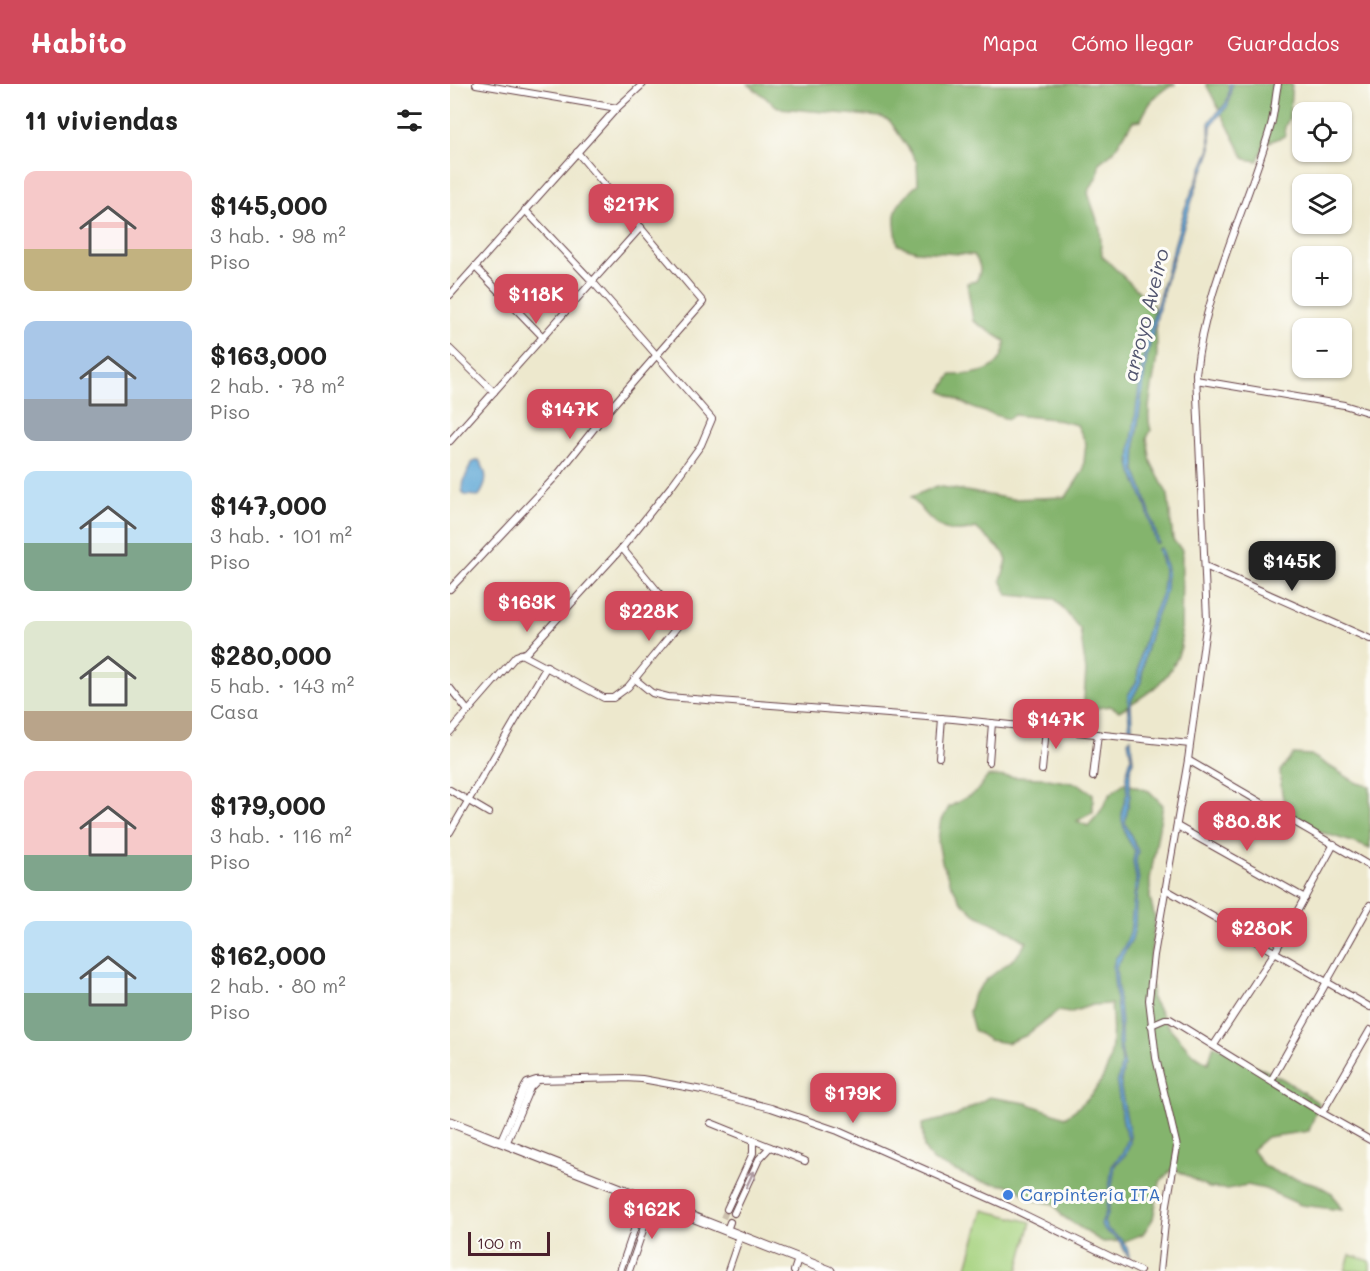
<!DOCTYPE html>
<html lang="es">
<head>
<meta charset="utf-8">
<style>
  body { margin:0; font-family:Mali,sans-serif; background:#f6f6f6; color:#222; height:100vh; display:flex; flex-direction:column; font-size:22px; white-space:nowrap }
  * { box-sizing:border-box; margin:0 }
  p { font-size:20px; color:#767676 }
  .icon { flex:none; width:33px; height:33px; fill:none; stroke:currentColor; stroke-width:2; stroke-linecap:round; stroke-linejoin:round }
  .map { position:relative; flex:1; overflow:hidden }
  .sheet { display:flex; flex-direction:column; background:#fff; width:450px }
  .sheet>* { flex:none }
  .buttons { position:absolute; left:842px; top:18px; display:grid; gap:12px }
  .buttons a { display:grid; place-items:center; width:60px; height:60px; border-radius:12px; background:#fff; box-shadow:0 2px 4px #0004; font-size:30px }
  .scale { position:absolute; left:18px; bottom:15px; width:82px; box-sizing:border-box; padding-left:6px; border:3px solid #4a1f2b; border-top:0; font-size:16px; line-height:21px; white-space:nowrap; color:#4a1f2b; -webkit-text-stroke:4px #fdfcf7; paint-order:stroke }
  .price { position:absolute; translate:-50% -51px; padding:0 14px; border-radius:12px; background:#d1495b; color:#fff; font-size:20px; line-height:39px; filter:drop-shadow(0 2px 3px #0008) }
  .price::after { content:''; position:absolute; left:50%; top:36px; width:18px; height:14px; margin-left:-9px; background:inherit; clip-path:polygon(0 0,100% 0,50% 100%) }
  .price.on { background:#222; color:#fff }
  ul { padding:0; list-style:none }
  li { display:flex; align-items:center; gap:18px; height:150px; padding:0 24px }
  li span { display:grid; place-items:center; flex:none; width:168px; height:120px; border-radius:12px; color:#555 }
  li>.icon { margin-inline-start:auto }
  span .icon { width:72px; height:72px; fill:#fffc; stroke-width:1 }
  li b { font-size:26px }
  h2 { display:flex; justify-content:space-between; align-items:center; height:72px; padding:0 24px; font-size:26px }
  header { display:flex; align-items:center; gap:36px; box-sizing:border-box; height:84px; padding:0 30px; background:#d1495b; color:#fff }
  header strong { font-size:28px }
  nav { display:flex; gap:33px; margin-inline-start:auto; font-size:21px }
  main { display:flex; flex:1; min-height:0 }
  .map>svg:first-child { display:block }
  .green { fill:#a5d27e; stroke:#787854; stroke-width:1.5 }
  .forest { fill:#84b46d; stroke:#676a4c; stroke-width:1.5 }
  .water { fill:#5fa7d6; stroke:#546380; stroke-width:1.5 }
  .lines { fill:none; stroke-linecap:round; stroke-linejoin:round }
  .stream { stroke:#5fa7d6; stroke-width:1.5 }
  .street-tunnel { stroke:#ccc0ad; stroke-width:6; stroke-dasharray:6 3; stroke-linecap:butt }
  .street-casing { stroke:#623d43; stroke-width:8 }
  .primary-casing { stroke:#623d43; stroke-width:11 }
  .street { stroke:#fff; stroke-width:6 }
  .primary { stroke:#fff; stroke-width:9 }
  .oneway { stroke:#ae9aa0 }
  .shop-dot { fill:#3f7fe0; stroke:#fdfcf7; stroke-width:2 }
  .labels { text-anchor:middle; stroke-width:6; stroke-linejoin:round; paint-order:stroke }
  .shop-label { font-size:18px; fill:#366cbe; stroke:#fdfcf7; text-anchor:start }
  .water-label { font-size:20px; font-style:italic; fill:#52556f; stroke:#fdfcf7 }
</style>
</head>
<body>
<header>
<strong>Habito</strong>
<nav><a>Mapa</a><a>Cómo llegar</a><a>Guardados</a></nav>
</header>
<main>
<section class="sheet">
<h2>11 viviendas<svg class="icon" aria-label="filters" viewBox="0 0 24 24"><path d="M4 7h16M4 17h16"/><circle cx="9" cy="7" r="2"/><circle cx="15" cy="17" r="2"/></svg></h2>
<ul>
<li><span style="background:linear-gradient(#f6c9c9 65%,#c2b280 0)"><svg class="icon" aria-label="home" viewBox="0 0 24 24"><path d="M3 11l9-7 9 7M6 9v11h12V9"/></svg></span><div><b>$145,000</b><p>3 hab. · 98 m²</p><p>Piso</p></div></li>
<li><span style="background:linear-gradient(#a9c7e8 65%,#9aa5b1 0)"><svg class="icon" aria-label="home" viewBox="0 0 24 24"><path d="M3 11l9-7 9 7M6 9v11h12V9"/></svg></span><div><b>$163,000</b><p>2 hab. · 78 m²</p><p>Piso</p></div></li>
<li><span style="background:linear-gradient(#bfe0f5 60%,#7fa58c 0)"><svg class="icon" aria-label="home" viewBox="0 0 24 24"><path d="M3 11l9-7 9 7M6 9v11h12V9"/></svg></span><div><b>$147,000</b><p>3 hab. · 101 m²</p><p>Piso</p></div></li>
<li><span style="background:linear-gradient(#dfe7d0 75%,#b9a48a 0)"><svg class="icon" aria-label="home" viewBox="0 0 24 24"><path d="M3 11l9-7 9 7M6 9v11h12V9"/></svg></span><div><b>$280,000</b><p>5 hab. · 143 m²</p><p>Casa</p></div></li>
<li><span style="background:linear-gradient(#f6c9c9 70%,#7fa58c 0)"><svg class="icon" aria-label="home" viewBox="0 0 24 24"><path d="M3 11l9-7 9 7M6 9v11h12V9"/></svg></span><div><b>$179,000</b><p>3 hab. · 116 m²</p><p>Piso</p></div></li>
<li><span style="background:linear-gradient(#bfe0f5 60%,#7fa58c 0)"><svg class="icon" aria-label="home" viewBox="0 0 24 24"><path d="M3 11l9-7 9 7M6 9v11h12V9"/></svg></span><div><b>$162,000</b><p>2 hab. · 80 m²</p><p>Piso</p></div></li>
</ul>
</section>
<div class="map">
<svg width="920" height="1187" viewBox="0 0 920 1187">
  <rect width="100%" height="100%" fill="#fdfcf7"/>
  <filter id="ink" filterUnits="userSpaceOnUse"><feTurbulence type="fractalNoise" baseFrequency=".0167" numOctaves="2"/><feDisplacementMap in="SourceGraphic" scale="12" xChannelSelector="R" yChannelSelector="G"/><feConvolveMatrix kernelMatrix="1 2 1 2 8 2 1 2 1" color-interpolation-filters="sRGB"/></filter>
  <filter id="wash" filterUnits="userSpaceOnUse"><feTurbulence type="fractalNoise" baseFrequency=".008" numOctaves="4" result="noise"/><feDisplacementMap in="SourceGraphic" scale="24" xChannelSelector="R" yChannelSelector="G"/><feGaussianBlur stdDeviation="1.35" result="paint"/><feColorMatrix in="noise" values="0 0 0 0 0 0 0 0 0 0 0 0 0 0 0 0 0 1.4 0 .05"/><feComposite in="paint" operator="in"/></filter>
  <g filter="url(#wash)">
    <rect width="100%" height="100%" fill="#ede8cd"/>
    <g class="green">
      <polygon points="533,1126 581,1138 568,1187 516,1187"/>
      <polygon points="900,1171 920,1177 920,1187 895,1187"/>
    </g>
    <g class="forest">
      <path d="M 298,0 L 726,0 C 707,7 699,18 691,36 L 683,37 L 663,68 L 649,79 L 648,90 L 638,109 L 650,145 L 652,172 L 703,221 C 706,237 707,254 707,270 C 706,291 694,327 701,346 L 697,354 L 701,378 L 718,411 L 723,456 L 732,466 L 731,563 C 722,596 697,611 669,627 L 660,622 L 633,626 L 636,587 L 630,545 L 605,515 L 558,511 L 551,496 L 557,477 L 554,469 L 526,444 C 492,455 482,437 461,413 L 487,402 L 562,415 L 616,413 L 633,387 L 636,359 L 627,341 L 603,335 L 564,331 L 558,335 L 525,325 L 491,307 L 501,291 C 527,291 554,288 555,257 L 523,237 L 517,199 L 526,197 C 532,187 531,181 524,171 L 466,167 L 448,161 C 442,126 442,124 468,100 L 467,79 L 462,70 L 440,37 L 431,33 L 329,24 Z"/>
      <polygon points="756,0 842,0 839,34 835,43 835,52 814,60 808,77 795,75"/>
      <path d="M 843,670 L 861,671 L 907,699 L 920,702 L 920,765 C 897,753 853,749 839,729 C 831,717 831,701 830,687 Z"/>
      <path d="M 538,692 L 592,694 L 629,700 L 643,710 L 643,728 L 627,737 L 638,742 L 650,728 L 660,710 L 674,699 L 699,707 L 713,721 L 700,795 L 700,814 L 705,834 L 699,886 L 702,904 L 701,913 L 718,942 L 743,970 L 758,979 L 764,961 L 833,995 L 869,1019 L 859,1047 L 817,1053 L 802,1066 L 814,1082 L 830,1090 L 866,1100 L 882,1109 L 892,1126 L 851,1121 L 815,1105 L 797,1101 L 778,1105 L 759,1104 L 723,1084 L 710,1098 L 703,1135 L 693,1150 L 675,1157 L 652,1158 L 612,1132 L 604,1120 L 582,1116 L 567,1105 L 559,1102 L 528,1097 L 483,1077 L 474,1064 L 472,1040 L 506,1032 L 539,1013 L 576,1019 L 615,1033 C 659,1004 667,971 661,920 L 642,921 L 619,929 L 608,927 L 575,952 L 557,959 L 539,956 L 524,946 L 519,928 L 524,910 L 537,895 L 566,873 L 577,858 L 561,848 L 524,830 L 510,816 L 500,798 L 492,778 L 488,758 L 490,740 L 499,723 L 526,708 Z"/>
    </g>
    <g class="water">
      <path d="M 779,0 L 782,0 L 778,22 L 766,35 L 761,42 L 761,67 L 755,84 L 751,89 L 715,200 L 697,273 L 686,355 L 685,386 L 694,409 L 709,459 L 706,459 L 695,419 L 682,388 L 680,379 L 681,364 L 693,275 L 699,248 L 735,124 L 760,65 L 759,39 C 770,21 779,27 779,0 Z"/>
      <path d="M 29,376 C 38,389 38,399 29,412 L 15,411 L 12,407 L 14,397 L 21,379 Z"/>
      <polygon points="711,464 717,485 716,508 704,537 695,571 691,598 681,617 682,644 679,643 678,611 687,597 690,572 699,540 712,509 714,486 708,465"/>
      <path d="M 681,654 L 683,677 L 680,687 L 680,711 L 675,739 L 688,767 L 686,777 L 689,797 L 686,815 L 685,844 L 682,855 L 666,884 L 671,940 L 671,963 L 674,981 L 671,997 L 671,1005 L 680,1051 L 680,1059 L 676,1070 L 665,1081 L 658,1130 L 654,1138 C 658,1153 678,1150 679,1174 C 675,1170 674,1163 669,1157 C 663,1150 654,1149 651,1140 L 656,1128 L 662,1082 L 673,1068 L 678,1054 L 674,1044 L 667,1001 L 672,976 L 668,960 L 669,946 L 663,884 L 665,875 L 673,865 L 680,849 L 686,795 L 683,777 L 685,767 L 676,752 L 672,736 L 672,726 L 677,709 L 676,692 L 681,673 L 678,657 Z"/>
    </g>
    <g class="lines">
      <polyline class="stream" points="680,642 681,648"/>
    </g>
  </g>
  <g filter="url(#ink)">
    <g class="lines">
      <polyline class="street-tunnel" points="273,1134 277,1125"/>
      <g class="street-casing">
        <g id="street">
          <polyline points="26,0 167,24"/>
          <polyline points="25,183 92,252"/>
          <polyline points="0,211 167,24 193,0"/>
          <polyline points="0,265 44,308"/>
          <polyline points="746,296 894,321 920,329"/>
          <polyline points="0,357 191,143"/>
          <polyline points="755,482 920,555"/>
          <polyline points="0,505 108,390 158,327 253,218 127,68"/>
          <polyline points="71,570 154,614 163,614 178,603 232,537 172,464"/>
          <polyline points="185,595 202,609 218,613 503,635 740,660"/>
          <polyline points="0,604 18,627"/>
          <polyline points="0,648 66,572 77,568 172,464 222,401 251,361 262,335 142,197 75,126"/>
          <polyline points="489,673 492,634"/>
          <polyline points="738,676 920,782"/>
          <polyline points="539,678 542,639"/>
          <polyline points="592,686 596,645"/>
          <polyline points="643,693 648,650"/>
          <polyline points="0,706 39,729"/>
          <polyline points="727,742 855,814"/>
          <polyline points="0,748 97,582"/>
          <polyline points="715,805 920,923"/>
          <polyline points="701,941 715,935 720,935 872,1029 920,1056"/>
          <polyline points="764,961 825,868 884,760"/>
          <polyline points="821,997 920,821"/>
          <polyline points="872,1029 920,946"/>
          <polyline points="261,1039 355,1077"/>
          <polyline points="50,1058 74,1004 77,999 86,996 175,994 192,995 252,1006 321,1024 388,1047 559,1123 690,1187"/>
          <polyline points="56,1060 80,1004 88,996"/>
          <polyline points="277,1125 303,1069 303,1056"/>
          <polyline points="284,1129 309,1075 320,1063"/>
          <polyline points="277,1146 280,1138"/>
          <polyline points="170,1187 195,1114"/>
          <polyline points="179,1187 203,1117"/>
          <polyline points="278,1187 290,1152"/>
          <polyline points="344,1187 348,1175"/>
          <path d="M 710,1187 L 717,1120 L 727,1063 L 706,974 L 699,916 L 704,871 L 738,676 L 757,536 L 746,290 C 755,204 797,124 821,41 C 825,27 825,13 828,0"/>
        </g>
      </g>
      <g class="primary-casing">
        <polyline id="primary" points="0,1038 380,1187"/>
      </g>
      <use href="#street" class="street"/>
      <use href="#primary" class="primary"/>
    </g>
    <defs><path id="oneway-shaft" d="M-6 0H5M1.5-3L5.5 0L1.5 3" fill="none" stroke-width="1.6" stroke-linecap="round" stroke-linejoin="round" transform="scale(1.5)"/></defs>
    <use class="oneway" href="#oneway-shaft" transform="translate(300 1095) rotate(-65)"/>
  </g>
  <circle class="shop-dot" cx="558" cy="1111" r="6"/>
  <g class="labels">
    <g class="shop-label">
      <text x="570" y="1117">Carpintería ITA</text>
    </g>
    <g class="water-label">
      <text transform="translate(696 231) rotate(-76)" y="7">arroyo Aveiro</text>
    </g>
  </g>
</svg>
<div class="buttons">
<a><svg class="icon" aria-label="locate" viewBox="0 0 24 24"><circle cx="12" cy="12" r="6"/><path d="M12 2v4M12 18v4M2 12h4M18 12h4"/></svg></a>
<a><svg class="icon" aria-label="layers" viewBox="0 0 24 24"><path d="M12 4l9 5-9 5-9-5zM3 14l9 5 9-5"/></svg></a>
<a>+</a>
<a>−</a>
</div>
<div class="scale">100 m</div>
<b class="price" style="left:181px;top:151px">$217K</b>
<b class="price" style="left:86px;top:241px">$118K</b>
<b class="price" style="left:120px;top:356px">$147K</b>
<b class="price on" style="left:842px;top:508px">$145K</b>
<b class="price" style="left:77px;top:549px">$163K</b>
<b class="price" style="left:199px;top:558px">$228K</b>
<b class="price" style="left:606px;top:666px">$147K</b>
<b class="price" style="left:797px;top:768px">$80.8K</b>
<b class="price" style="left:812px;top:875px">$280K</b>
<b class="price" style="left:403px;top:1040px">$179K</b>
<b class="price" style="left:202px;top:1156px">$162K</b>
</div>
</main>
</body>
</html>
